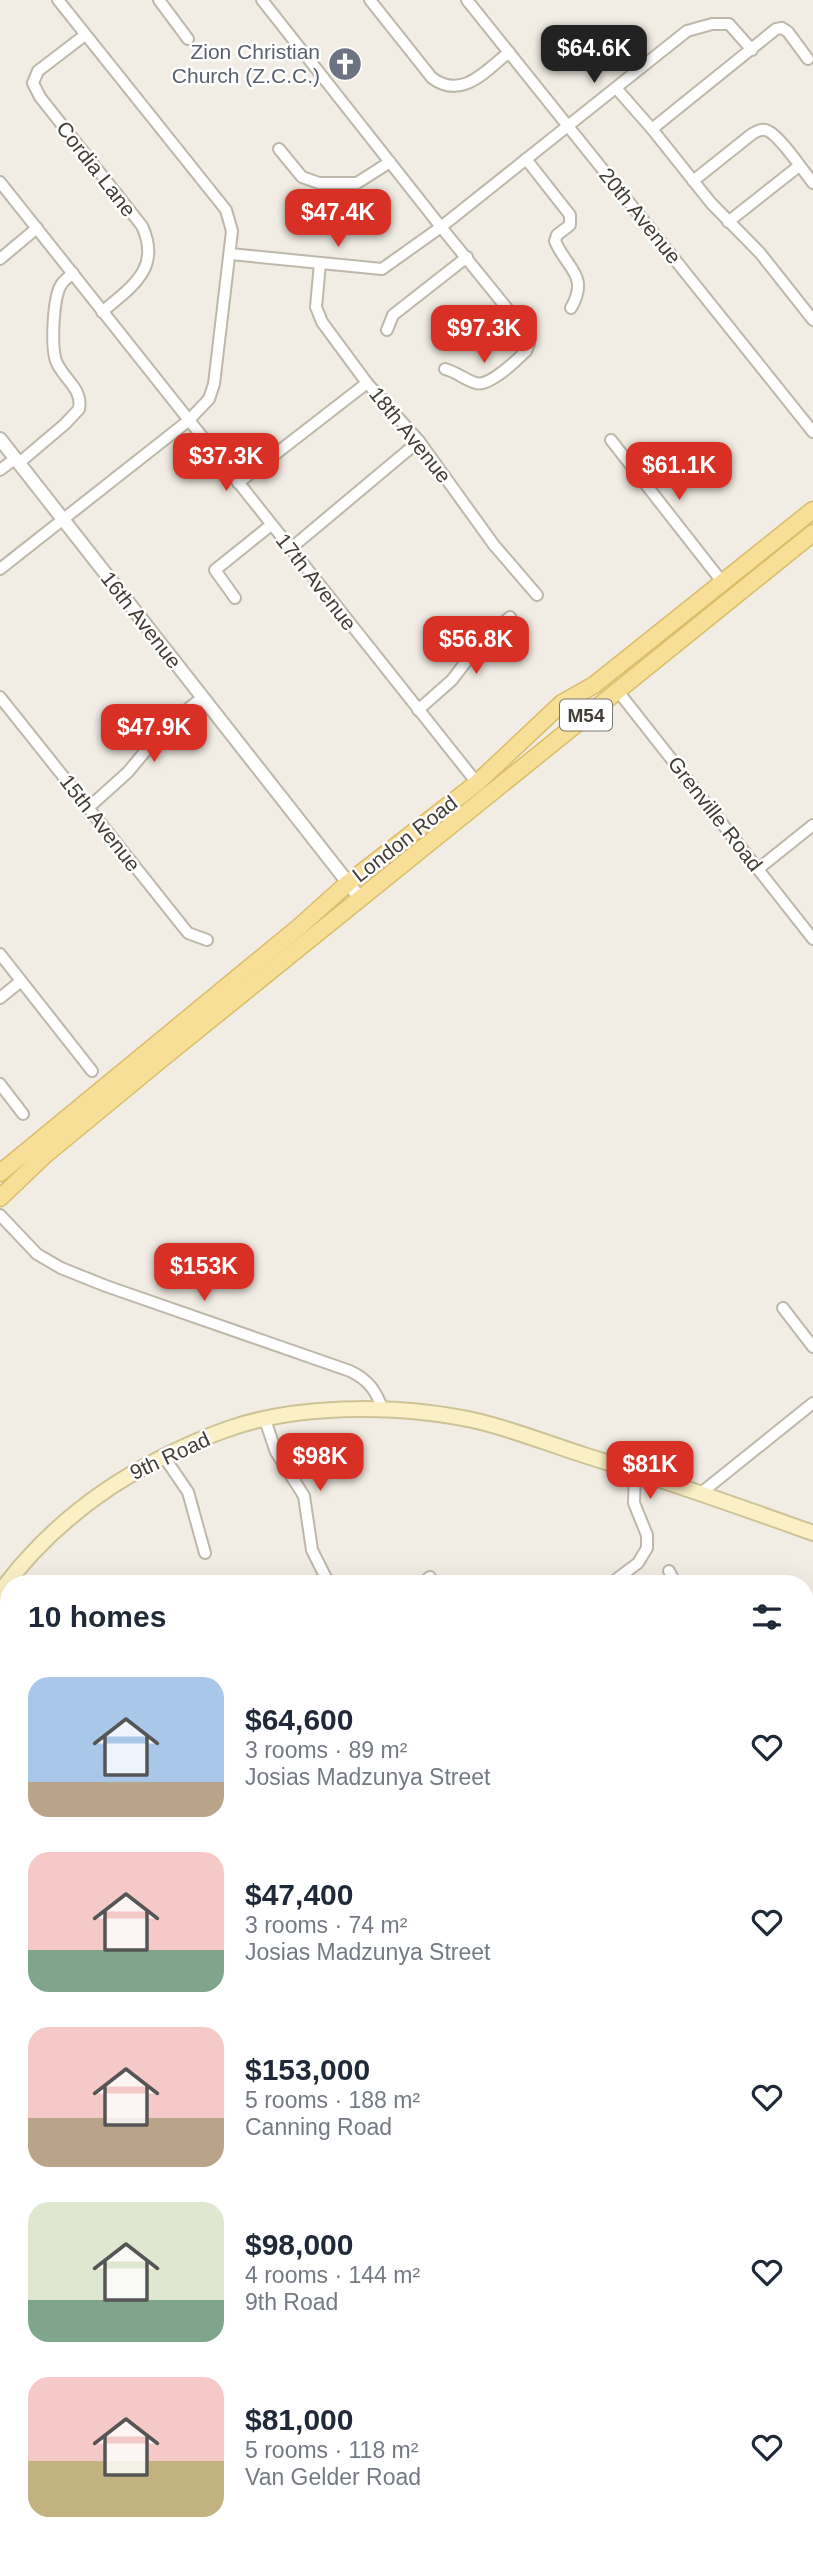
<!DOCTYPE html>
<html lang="en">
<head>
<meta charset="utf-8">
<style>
  body { margin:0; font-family:Arial,sans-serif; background:#f6f6f7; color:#1f2937; height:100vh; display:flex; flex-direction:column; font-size:26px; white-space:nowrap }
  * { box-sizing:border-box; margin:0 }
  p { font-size:23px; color:#747a83 }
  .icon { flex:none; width:38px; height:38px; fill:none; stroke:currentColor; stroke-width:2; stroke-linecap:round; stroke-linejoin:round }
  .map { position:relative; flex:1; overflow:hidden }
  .sheet { position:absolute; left:0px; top:1575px; width:814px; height:975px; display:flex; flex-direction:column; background:#fff; border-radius:28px 28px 0 0; box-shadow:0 7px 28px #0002 }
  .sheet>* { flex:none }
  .price { position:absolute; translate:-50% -60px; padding:0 16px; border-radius:14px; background:#d93025; color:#fff; font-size:23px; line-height:46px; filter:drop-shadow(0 2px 4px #0008) }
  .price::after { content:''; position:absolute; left:50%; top:42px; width:21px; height:16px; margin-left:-10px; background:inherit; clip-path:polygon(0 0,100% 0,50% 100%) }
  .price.current { background:#222; color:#fff }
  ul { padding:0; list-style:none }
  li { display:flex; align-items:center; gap:21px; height:175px; padding:0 28px }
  li span { display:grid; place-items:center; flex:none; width:196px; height:140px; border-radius:21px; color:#555 }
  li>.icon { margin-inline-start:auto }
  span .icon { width:84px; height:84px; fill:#fffc; stroke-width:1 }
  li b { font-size:30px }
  h2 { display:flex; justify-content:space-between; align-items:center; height:84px; padding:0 28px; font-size:30px }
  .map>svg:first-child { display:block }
  .green { fill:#c9e3af }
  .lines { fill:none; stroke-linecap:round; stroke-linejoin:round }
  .stream { stroke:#a4cbea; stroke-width:3.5 }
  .minor-casing { stroke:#beb8ab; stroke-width:14 }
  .tertiary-casing { stroke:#beb8ab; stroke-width:16 }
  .secondary-casing { stroke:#cec297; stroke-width:18 }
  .primary-casing { stroke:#dabd69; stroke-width:19 }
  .minor { stroke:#fff; stroke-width:10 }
  .tertiary { stroke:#fff; stroke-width:12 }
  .secondary { stroke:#faefc5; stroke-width:14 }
  .primary { stroke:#f7df97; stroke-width:16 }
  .labels { text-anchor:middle; stroke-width:5; stroke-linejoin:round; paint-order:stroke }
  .shield { fill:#fff; stroke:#7b7872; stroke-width:2 }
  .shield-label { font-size:19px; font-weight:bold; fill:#423e35 }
  .worship-label { font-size:21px; fill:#5b616d; stroke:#fff; text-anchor:end }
  .street-label { font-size:21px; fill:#423e35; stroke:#fff }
</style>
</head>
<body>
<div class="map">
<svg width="813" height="2549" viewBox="0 0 813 2549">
  <rect width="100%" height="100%" fill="#f1ede4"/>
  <polygon class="green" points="813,2463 813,2549 673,2549 674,2541 805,2541 805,2465"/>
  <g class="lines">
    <g class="stream">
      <polyline points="805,2495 813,2491"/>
      <polyline points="718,2549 726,2541"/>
    </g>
    <g class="minor-casing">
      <g id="minor">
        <polyline points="159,0 188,39"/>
        <path d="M 262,0 L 441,227 L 527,333 L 529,344 L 526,351 C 517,360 489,387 476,383 C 465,380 457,372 445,369"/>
        <path d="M 370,0 L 432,78 C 462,100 486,71 509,52"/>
        <polyline points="467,0 813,432"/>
        <path d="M 85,35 L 38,71 L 33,83 L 40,97 L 142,226 C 162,269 131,287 102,312"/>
        <polyline points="616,88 652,129 711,203 760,253 813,320"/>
        <polyline points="652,129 776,29 782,28 788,32 808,59"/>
        <polyline points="279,149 302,177 319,183 357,183 390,162"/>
        <path d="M 526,159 L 570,215 L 570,225 L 557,235 L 555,241 C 566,268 590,275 571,308"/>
        <path d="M 693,181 L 752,134 C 757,131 763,128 768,131 C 780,136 804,172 813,183"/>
        <polyline points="0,182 477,783"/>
        <polyline points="728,222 799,166"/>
        <polyline points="230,254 382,269 441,227 687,31 712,24 729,24 752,50"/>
        <polyline points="0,259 37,228"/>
        <polyline points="320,263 316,307 322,322 367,383 419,441 494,545 537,595"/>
        <polyline points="387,330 393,315 467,257"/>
        <polyline points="611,440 723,583"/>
        <path d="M 19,463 L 65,424 L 79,409 C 83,388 63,379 56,361 C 51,346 53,298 61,285 C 64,280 69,277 73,273"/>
        <polyline points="0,470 16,458"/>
        <polyline points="238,483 367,383"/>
        <polyline points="290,549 419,441"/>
        <polyline points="0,569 188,421 209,399 214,384 232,231 226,210 58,0"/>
        <polyline points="235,598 215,570 271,525"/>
        <polyline points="617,690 813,939"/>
        <polyline points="0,697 188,933 207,940"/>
        <polyline points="418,710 452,680 481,642 510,617"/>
        <polyline points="88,808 128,772 167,725 202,698"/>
        <polyline points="758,869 813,825"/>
        <polyline points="0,954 92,1071"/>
        <polyline points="0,998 21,981"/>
        <polyline points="0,1084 23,1114"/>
        <path d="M 0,1215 L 37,1254 L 61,1268 L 106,1286 L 350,1371 C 369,1380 376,1391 383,1410"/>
        <polyline points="783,1308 813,1347"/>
        <polyline points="265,1420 276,1452 304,1496 312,1550 329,1584"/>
        <polyline points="164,1457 188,1492 205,1553"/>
        <polyline points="701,1493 813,1403"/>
        <polyline points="669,1571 676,1584"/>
        <polyline points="421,1584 430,1577"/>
        <polyline points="610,1584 638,1563 647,1548 647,1535 634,1503 635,1471"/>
        <polyline points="805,1670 813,1670"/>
        <polyline points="805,1815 813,1830"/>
        <polyline points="805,1897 813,1891"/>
        <polyline points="0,2032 9,2026"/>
        <polyline points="805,2056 813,2049"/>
        <polyline points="805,2156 813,2150"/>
        <polyline points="0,2176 9,2185"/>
        <polyline points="805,2274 813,2267"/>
        <polyline points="805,2324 813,2334"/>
        <polyline points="17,2549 27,2541"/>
        <polyline points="150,2549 159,2541"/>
        <polyline points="289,2549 301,2541"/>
        <polyline points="589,2549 600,2541"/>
      </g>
    </g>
    <g class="tertiary-casing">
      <polyline id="tertiary" points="0,439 360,898"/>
    </g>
    <g class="secondary-casing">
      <path id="secondary" d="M 0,1592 C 43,1534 97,1490 161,1458 C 185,1446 209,1435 234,1427 C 306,1403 408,1405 481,1422 C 517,1431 552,1445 587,1456 C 663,1480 738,1506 813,1533"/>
    </g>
    <g class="primary-casing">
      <g id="primary">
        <polyline points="0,1173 299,927 348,883 477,783 562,703 594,685 813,510"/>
        <polyline points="0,1198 45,1155 164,1057 813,533"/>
      </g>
    </g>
    <use href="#minor" class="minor"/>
    <use href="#tertiary" class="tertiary"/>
    <use href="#secondary" class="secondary"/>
    <use href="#primary" class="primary"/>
  </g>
  <defs>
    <g id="church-disc" transform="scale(1.75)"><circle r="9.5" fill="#6b7280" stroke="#fff"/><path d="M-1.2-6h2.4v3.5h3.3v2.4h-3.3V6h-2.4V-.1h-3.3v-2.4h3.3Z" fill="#fff"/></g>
  </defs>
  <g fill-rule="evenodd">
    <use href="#church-disc" x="345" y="64"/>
  </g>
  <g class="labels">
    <rect class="shield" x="560" y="699.5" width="52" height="31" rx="5"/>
    <g class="shield-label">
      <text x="586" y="722">M54</text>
    </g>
    <g class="worship-label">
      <text x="320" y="59">Zion Christian<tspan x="320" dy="24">Church (Z.C.C.)</tspan></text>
    </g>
    <g class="street-label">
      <text transform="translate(96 169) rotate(52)" y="7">Cordia Lane</text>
      <text transform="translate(640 216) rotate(51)" y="7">20th Avenue</text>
      <text transform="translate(410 435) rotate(51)" y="7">18th Avenue</text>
      <text transform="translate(316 582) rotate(52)" y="7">17th Avenue</text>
      <text transform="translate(141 620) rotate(52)" y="7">16th Avenue</text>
      <text transform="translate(715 814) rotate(52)" y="7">Grenville Road</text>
      <text transform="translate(100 823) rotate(52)" y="7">15th Avenue</text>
      <text transform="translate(405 839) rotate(-38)" y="7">London Road</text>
      <text transform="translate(170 1456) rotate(-25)" y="7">9th Road</text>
    </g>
  </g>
</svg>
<b class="price current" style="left:594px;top:85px">$64.6K</b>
<b class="price" style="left:338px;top:249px">$47.4K</b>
<b class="price" style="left:484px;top:365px">$97.3K</b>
<b class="price" style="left:226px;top:493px">$37.3K</b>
<b class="price" style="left:679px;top:502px">$61.1K</b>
<b class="price" style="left:476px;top:676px">$56.8K</b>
<b class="price" style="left:154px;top:764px">$47.9K</b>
<b class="price" style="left:204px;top:1303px">$153K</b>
<b class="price" style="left:320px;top:1493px">$98K</b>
<b class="price" style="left:650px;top:1501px">$81K</b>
<section class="sheet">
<h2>10 homes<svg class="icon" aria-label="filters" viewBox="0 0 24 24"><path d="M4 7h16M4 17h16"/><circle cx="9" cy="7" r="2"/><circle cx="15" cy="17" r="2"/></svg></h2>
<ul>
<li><span style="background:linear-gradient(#a9c7e8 75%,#b9a48a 0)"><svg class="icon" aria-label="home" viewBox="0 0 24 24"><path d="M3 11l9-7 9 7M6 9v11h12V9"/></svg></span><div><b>$64,600</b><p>3 rooms · 89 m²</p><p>Josias Madzunya Street</p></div><svg class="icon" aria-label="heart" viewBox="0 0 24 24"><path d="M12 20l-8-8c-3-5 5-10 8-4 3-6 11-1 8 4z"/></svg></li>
<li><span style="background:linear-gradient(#f6c9c9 70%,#7fa58c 0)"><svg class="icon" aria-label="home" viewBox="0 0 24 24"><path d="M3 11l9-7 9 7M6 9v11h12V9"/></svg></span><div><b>$47,400</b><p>3 rooms · 74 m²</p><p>Josias Madzunya Street</p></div><svg class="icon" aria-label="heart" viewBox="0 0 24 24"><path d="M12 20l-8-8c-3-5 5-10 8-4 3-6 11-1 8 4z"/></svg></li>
<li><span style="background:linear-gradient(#f6c9c9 65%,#b9a48a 0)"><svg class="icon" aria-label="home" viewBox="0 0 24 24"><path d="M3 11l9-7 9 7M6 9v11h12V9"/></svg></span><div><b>$153,000</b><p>5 rooms · 188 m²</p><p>Canning Road</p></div><svg class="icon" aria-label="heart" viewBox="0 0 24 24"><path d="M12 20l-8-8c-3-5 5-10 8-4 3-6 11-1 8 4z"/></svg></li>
<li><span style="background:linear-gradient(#dfe7d0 70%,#7fa58c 0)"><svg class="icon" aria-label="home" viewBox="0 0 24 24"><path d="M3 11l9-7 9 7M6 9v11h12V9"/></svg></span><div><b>$98,000</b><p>4 rooms · 144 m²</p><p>9th Road</p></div><svg class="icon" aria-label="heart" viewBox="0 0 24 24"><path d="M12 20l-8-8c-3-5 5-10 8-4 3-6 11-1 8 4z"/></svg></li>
<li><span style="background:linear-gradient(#f6c9c9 60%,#c2b280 0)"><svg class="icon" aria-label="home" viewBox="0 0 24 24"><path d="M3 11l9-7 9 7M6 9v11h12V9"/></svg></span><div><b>$81,000</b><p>5 rooms · 118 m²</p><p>Van Gelder Road</p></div><svg class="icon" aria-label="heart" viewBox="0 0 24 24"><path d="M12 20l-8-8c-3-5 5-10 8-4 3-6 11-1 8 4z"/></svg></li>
</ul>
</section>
</div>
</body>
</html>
